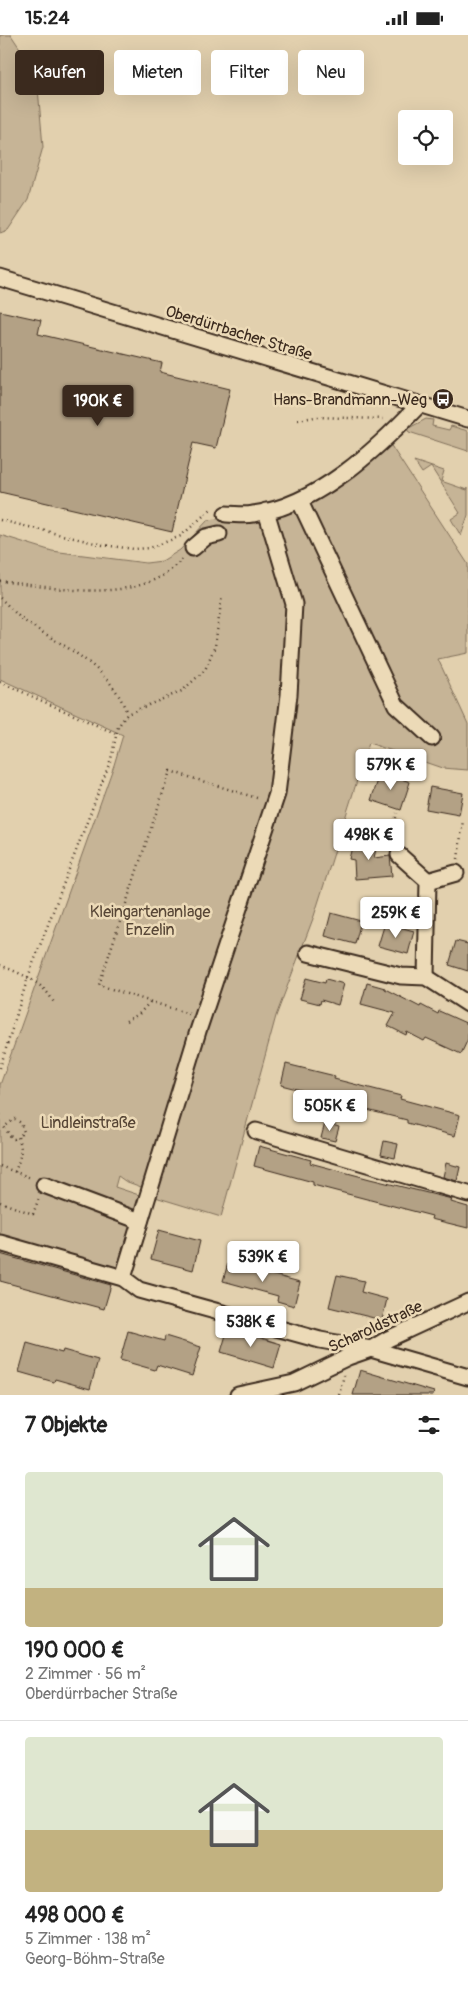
<!DOCTYPE html>
<html lang="de">
<head>
<meta charset="utf-8">
<style>
  body { margin:0; font-family:Pangolin,sans-serif; background:#f6f6f6; color:#222; height:100vh; display:flex; flex-direction:column; font-size:19px; white-space:nowrap }
  * { box-sizing:border-box; margin:0 }
  p { font-size:16px; color:#767676 }
  .icon { flex:none; width:28px; height:28px; fill:none; stroke:currentColor; stroke-width:2; stroke-linecap:round; stroke-linejoin:round }
  .map { position:relative; height:1360px; overflow:hidden }
  .panel { display:flex; flex-direction:column; background:#fff; flex:1 }
  .panel>* { flex:none }
  .hud { position:absolute; left:15px; top:15px; width:439px; height:45px; display:flex; gap:10px }
  .tools { position:absolute; left:398px; top:75px; display:grid; gap:10px }
  .tools a { display:grid; place-items:center; width:55px; height:55px; border-radius:5px; background:#fff; box-shadow:0 5px 20px #0002; font-size:25px }
  .price { position:absolute; translate:-50% -42px; padding:0 11px; border-radius:5px; background:#fff; color:#222; font-size:16px; line-height:32px; filter:drop-shadow(0 1px 2px #0008) }
  .price::after { content:''; position:absolute; left:50%; top:30px; width:15px; height:11px; margin-left:-8px; background:inherit; clip-path:polygon(0 0,100% 0,50% 100%) }
  .price.selected { background:#3b2a1e; color:#fff }
  ul { padding:0; list-style:none }
  li { display:grid; align-content:center; gap:10px; height:265px; padding:0 25px }
  li+li { border-top:1px solid #e0e0e0 }
  li span { display:grid; place-items:center; height:155px; border-radius:5px; color:#555 }
  li>.icon { margin-inline-start:auto }
  span .icon { width:90px; height:90px; fill:#fffc; stroke-width:1 }
  li b { font-size:21px }
  h2 { display:flex; justify-content:space-between; align-items:center; height:60px; padding:0 25px; font-size:21px }
  .tag { padding:0 18px; border-radius:5px; background:#fff; box-shadow:0 5px 20px #0002; font-size:18px; line-height:45px }
  .tag.selected { background:#3b2a1e; color:#fff }
  .status { display:flex; justify-content:space-between; align-items:center; height:35px; padding:0 25px; background:#fff; direction:ltr }
  .status svg { height:14px; fill:currentColor }
  .map>svg:first-child { display:block }
  .green { fill:#c6b496; stroke:#806f5a }
  .building { fill:#b3a185; stroke:#3b2a1e }
  .lines { fill:none; stroke-linecap:round; stroke-linejoin:round }
  .minor-casing { stroke:#3b2a1e; stroke-width:19 }
  .path { stroke:#3b2a1e; stroke-width:2.5; stroke-dasharray:1 4; stroke-linecap:butt }
  .minor { stroke:#ecdab7; stroke-width:15 }
  .labels { text-anchor:middle; stroke-width:5; stroke-linejoin:round; paint-order:stroke }
  .street-label { font-size:16px; fill:#3b2a1e; stroke:#ecdab7 }
  .poi-label { font-size:16px; fill:#3b2a1e; stroke:#ecdab7; text-anchor:end }
  .park-label { font-size:16px; fill:#574636; stroke:#ecdab7 }
</style>
</head>
<body>
<div class="status"><b>15:24</b><svg viewBox="0 0 49 12"><path d="M0 12V9h3v3zM5 12V6h3v6zM10 12V3h3v9zM15 12V0h3v12zM26 1h20v11H26zM47 4h2v5h-2z"/></svg></div>
<div class="map">
<svg width="468" height="1360" viewBox="0 0 468 1360">
  <rect width="100%" height="100%" fill="#e2d0ae"/>
  <filter id="ink" filterUnits="userSpaceOnUse"><feTurbulence type="fractalNoise" baseFrequency=".02" numOctaves="2"/><feDisplacementMap in="SourceGraphic" scale="10" xChannelSelector="R" yChannelSelector="G"/><feConvolveMatrix kernelMatrix="1 2 1 2 8 2 1 2 1" color-interpolation-filters="sRGB"/></filter>
  <g filter="url(#ink)">
    <g class="green">
      <polygon points="0,0 11,0 27,24 38,53 43,112 28,165 8,195 0,198"/>
      <polygon points="426,384 433,385 432,391 449,395 451,391 468,396 468,416 409,397 407,394"/>
      <polygon points="388,406 468,529 468,618 438,624 468,689 468,735 442,733 369,708 314,881 276,981 221,1182 152,1161 188,1017 184,1014 180,1026 185,1028 144,1153 125,1146 118,1141 115,1152 139,1160 141,1163 136,1180 130,1178 127,1172 123,1169 117,1184 132,1190 117,1235 0,1201 0,1050 114,730 123,700 0,644 0,500 52,516 146,528 162,526 180,515 208,485 235,482 268,484 303,473 329,456"/>
      <polygon points="414,426 444,436 441,446 467,455 468,453 468,480 461,501 451,484 460,478 431,432 422,438"/>
    </g>
    <g class="building">
      <polygon points="0,276 41,285 38,299 162,328 160,337 230,354 216,413 193,408 172,497 0,457"/>
      <polygon points="381,737 410,747 401,775 371,765"/>
      <polygon points="430,752 463,758 459,780 426,774"/>
      <polygon points="354,804 377,809 374,823 390,821 392,841 355,844 354,825 349,824"/>
      <polygon points="331,878 361,886 355,909 325,901"/>
      <polygon points="385,888 414,896 408,919 378,911"/>
      <polygon points="456,906 468,909 468,936 449,930"/>
      <polygon points="306,943 325,948 326,944 344,949 338,970 321,965 320,969 300,964"/>
      <polygon points="367,948 385,953 385,954 420,972 421,970 438,979 439,976 468,989 468,1004 461,1019 426,1003 424,1006 407,997 406,1000 388,991 395,978 361,969"/>
      <polygon points="286,1029 335,1041 334,1044 401,1061 400,1064 460,1080 455,1101 407,1088 407,1085 347,1070 348,1067 281,1050"/>
      <polygon points="325,1088 339,1092 335,1106 321,1103"/>
      <polygon points="384,1106 398,1109 395,1123 381,1120"/>
      <polygon points="259,1111 311,1125 310,1128 370,1144 452,1164 451,1167 468,1172 468,1193 431,1184 432,1181 313,1150 313,1147 254,1131"/>
      <polygon points="446,1128 460,1132 457,1146 443,1142"/>
      <polygon points="159,1195 200,1206 193,1235 151,1224"/>
      <polygon points="0,1219 111,1250 104,1274 0,1246"/>
      <polygon points="228,1228 300,1247 294,1271 277,1266 278,1261 223,1246"/>
      <polygon points="337,1240 364,1246 361,1257 387,1264 382,1285 329,1272"/>
      <polygon points="228,1293 281,1309 274,1333 221,1317"/>
      <polygon points="128,1296 164,1306 165,1301 201,1312 192,1341 157,1330 155,1335 120,1325"/>
      <polygon points="27,1308 62,1318 63,1315 98,1325 90,1354 55,1344 54,1347 19,1337"/>
      <polygon points="360,1335 434,1357 433,1360 353,1360"/>
    </g>
    <g class="lines">
      <g class="minor-casing">
        <g id="minor">
          <polyline points="0,243 468,384"/>
          <polyline points="301,465 303,473 396,670 432,703"/>
          <path d="M 226,479 C 235,479 244,481 253,479 C 317,471 377,414 419,370"/>
          <polyline points="193,513 206,502 219,499"/>
          <polyline points="399,820 428,846 426,942"/>
          <polyline points="428,846 456,838"/>
          <polyline points="308,918 401,941 426,942 468,969"/>
          <polyline points="256,1096 468,1159"/>
          <polyline points="44,1150 140,1186"/>
          <polyline points="0,1208 123,1243 139,1255 320,1305 371,1314 468,1342"/>
          <polyline points="123,1243 198,996 277,759 289,660 294,569 266,476"/>
          <polyline points="238,1360 294,1348 348,1322 371,1314 388,1304 468,1267"/>
        </g>
      </g>
      <g class="path">
        <polyline points="298,385 315,382 383,384"/>
        <polyline points="0,485 103,510 134,514 150,513 181,501 211,474"/>
        <path d="M 0,546 C 48,552 115,566 160,542 C 168,538 177,529 184,523"/>
        <path d="M 0,563 C 8,570 16,580 26,587 C 64,612 112,632 127,679"/>
        <polyline points="0,647 116,699"/>
        <polyline points="395,807 392,800 397,778"/>
        <polyline points="458,824 463,785"/>
        <path d="M 0,930 C 21,939 45,947 55,970"/>
        <polyline points="189,979 99,950 170,736 260,764"/>
        <polyline points="126,986 139,979 150,967"/>
        <polyline points="0,1033 28,942 111,724 118,692 127,679 182,656 205,635 215,611 222,561"/>
        <polyline points="0,1131 31,1143"/>
        <path d="M 15,1137 C 19,1125 24,1114 18,1102 L 24,1097 L 21,1088 L 15,1084 L 4,1092 L 11,1102 L 14,1104 L 18,1102"/>
        <polyline points="0,1167 33,1179 39,1163"/>
        <polyline points="339,1360 344,1340"/>
      </g>
      <use href="#minor" class="minor"/>
    </g>
  </g>
  <defs>
    <g id="bus-disc" transform="scale(1.125)"><circle r="9.5" fill="#3b2a1e" stroke="#ecdab7"/><path d="M-5-6H5V4H4V6H2V4H-2V6H-4V4H-5ZM-3.5-4V0h7V-4ZM-3.5 1.2v1.5H-2V1.2ZM2 1.2v1.5H3.5V1.2Z" fill="#fff"/></g>
  </defs>
  <g fill-rule="evenodd">
    <use href="#bus-disc" x="443" y="364"/>
  </g>
  <g class="labels">
    <g class="street-label">
      <text transform="translate(239 297) rotate(17)" y="6">Oberdürrbacher Straße</text>
      <text transform="translate(375 1291) rotate(-25)" y="6">Scharoldstraße</text>
    </g>
    <g class="poi-label">
      <text x="427" y="370">Hans-Brandmann-Weg</text>
    </g>
    <g class="park-label">
      <text x="150" y="882">Kleingartenanlage<tspan x="150" dy="18">Enzelin</tspan></text>
      <text x="88" y="1093">Lindleinstraße</text>
    </g>
  </g>
</svg>
<div class="tools">
<a><svg class="icon" aria-label="locate" viewBox="0 0 24 24"><circle cx="12" cy="12" r="6"/><path d="M12 2v4M12 18v4M2 12h4M18 12h4"/></svg></a>
</div>
<b class="price selected" style="left:98px;top:392px">190K €</b>
<b class="price" style="left:391px;top:756px">579K €</b>
<b class="price" style="left:369px;top:826px">498K €</b>
<b class="price" style="left:396px;top:904px">259K €</b>
<b class="price" style="left:330px;top:1097px">505K €</b>
<b class="price" style="left:263px;top:1248px">539K €</b>
<b class="price" style="left:251px;top:1313px">538K €</b>
<div class="hud">
<a class="tag selected">Kaufen</a>
<a class="tag">Mieten</a>
<a class="tag">Filter</a>
<a class="tag">Neu</a>
</div>
</div>
<section class="panel">
<h2>7 Objekte<svg class="icon" aria-label="filters" viewBox="0 0 24 24"><path d="M4 7h16M4 17h16"/><circle cx="9" cy="7" r="2"/><circle cx="15" cy="17" r="2"/></svg></h2>
<ul>
<li><span style="background:linear-gradient(#dfe7d0 75%,#c2b280 0)"><svg class="icon" aria-label="home" viewBox="0 0 24 24"><path d="M3 11l9-7 9 7M6 9v11h12V9"/></svg></span><div><b>190 000 €</b><p>2 Zimmer · 56 m²</p><p>Oberdürrbacher Straße</p></div></li>
<li><span style="background:linear-gradient(#dfe7d0 60%,#c2b280 0)"><svg class="icon" aria-label="home" viewBox="0 0 24 24"><path d="M3 11l9-7 9 7M6 9v11h12V9"/></svg></span><div><b>498 000 €</b><p>5 Zimmer · 138 m²</p><p>Georg-Böhm-Straße</p></div></li>
</ul>
</section>
</body>
</html>
